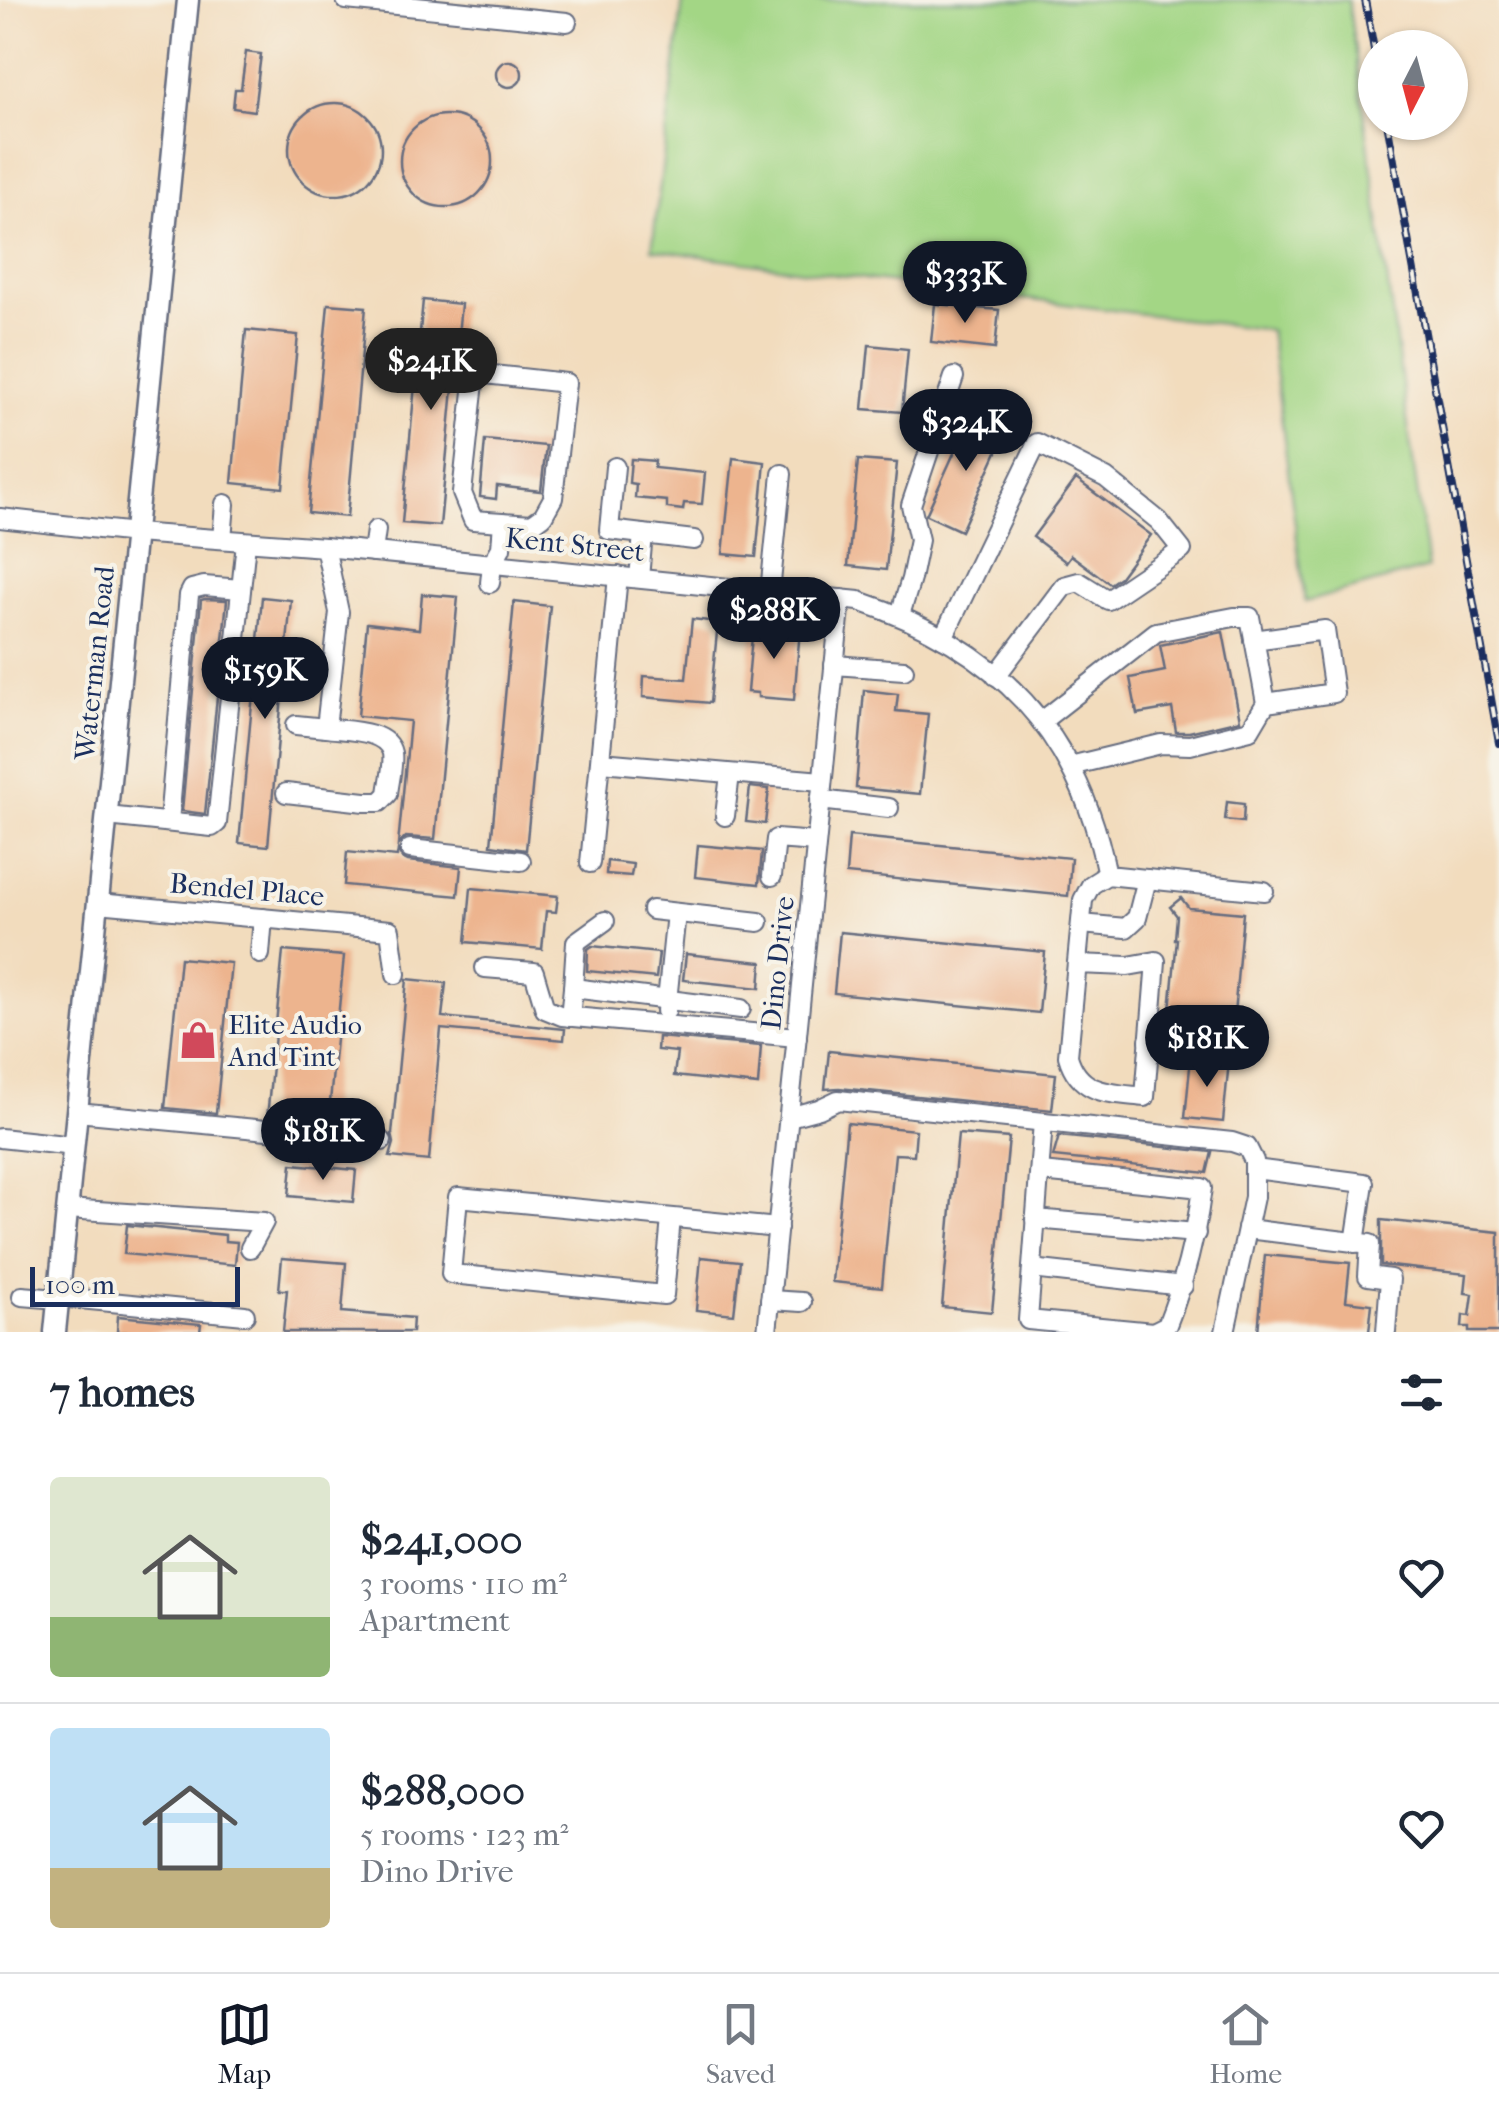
<!DOCTYPE html>
<html lang="en">
<head>
<meta charset="utf-8">
<style>
  body { margin:0; font-family:"IM FELL French Canon",serif; background:#f6f6f7; color:#1f2937; height:100vh; display:flex; flex-direction:column; font-size:38px; white-space:nowrap }
  * { box-sizing:border-box; margin:0 }
  p { font-size:32px; color:#747a83 }
  .icon { flex:none; width:55px; height:55px; fill:none; stroke:currentColor; stroke-width:2; stroke-linecap:round; stroke-linejoin:round }
  .map { position:relative; height:1332px; overflow:hidden }
  .drawer { display:flex; flex-direction:column; background:#fff; flex:1 }
  .drawer>* { flex:none }
  .needle { width:65px; rotate:186deg }
  .tools { position:absolute; left:1358px; top:30px; display:grid; gap:20px }
  .tools a { display:grid; place-items:center; width:110px; height:110px; border-radius:50%; background:#fff; box-shadow:0 2px 8px #0004; font-size:50px }
  .scale { position:absolute; left:30px; bottom:25px; width:210px; box-sizing:border-box; padding-left:10px; border:5px solid #1b2f5e; border-top:0; font-size:28px; line-height:35px; white-space:nowrap; color:#1b2f5e; -webkit-text-stroke:8px #f7f3e8; paint-order:stroke }
  .price { position:absolute; translate:-50% -85px; padding:0 22px; border-radius:35px; background:#111827; color:#fff; font-size:32px; line-height:65px; filter:drop-shadow(0 2px 5px #0008) }
  .price::after { content:''; position:absolute; left:50%; top:60px; width:30px; height:22px; margin-left:-15px; background:inherit; clip-path:polygon(0 0,100% 0,50% 100%) }
  .price.on { background:#222; color:#fff }
  ul { padding:0; list-style:none }
  li { display:flex; align-items:center; gap:30px; height:250px; padding:0 50px }
  li+li { border-top:2px solid #e0e1e3 }
  li span { display:grid; place-items:center; flex:none; width:280px; height:200px; border-radius:10px; color:#555 }
  li>.icon { margin-inline-start:auto }
  span .icon { width:120px; height:120px; fill:#fffc; stroke-width:1 }
  li b { font-size:42px }
  h2 { display:flex; justify-content:space-between; align-items:center; height:120px; padding:0 50px; font-size:42px }
  .dock { display:flex; justify-content:space-around; align-items:center; height:140px; border-top:2px solid #e0e1e3; background:#fff; font-size:28px; color:#747a83 }
  .dock a { display:grid; justify-items:center; gap:5px }
  .dock .on { color:#111827 }
  .map>svg:first-child { display:block }
  .green { fill:#a3d685; stroke:#5f8272; stroke-width:2.5 }
  .building { fill:#edb48e }
  .lines { fill:none; stroke-linecap:round; stroke-linejoin:round }
  .minor-casing { stroke:#666c7f; stroke-width:22 }
  .major-casing { stroke:#666c7f; stroke-width:25 }
  .minor { stroke:#fff; stroke-width:18 }
  .major { stroke:#fff; stroke-width:20 }
  .rail-casing { stroke:#1b2f5e; stroke-width:8 }
  .rail { stroke:#f7f3e8; stroke-width:4; stroke-dasharray:11; stroke-linecap:butt }
  .labels { text-anchor:middle; stroke-width:8; stroke-linejoin:round; paint-order:stroke }
  .street-label { font-size:28px; fill:#1b2f5e; stroke:#f7f3e8 }
  .poi-label { font-size:28px; fill:#1b2f5e; stroke:#f7f3e8; text-anchor:start }
</style>
</head>
<body>
<div class="map">
<svg width="1499" height="1332" viewBox="0 0 1499 1332">
  <rect width="100%" height="100%" fill="#f7f3e8"/>
  <filter id="ink" filterUnits="userSpaceOnUse"><feTurbulence type="fractalNoise" baseFrequency=".01" numOctaves="2"/><feDisplacementMap in="SourceGraphic" scale="20" xChannelSelector="R" yChannelSelector="G"/><feConvolveMatrix kernelMatrix="1 2 1 2 8 2 1 2 1" color-interpolation-filters="sRGB"/></filter>
  <filter id="wash" filterUnits="userSpaceOnUse"><feTurbulence type="fractalNoise" baseFrequency=".0048" numOctaves="4" result="noise"/><feDisplacementMap in="SourceGraphic" scale="40" xChannelSelector="R" yChannelSelector="G"/><feGaussianBlur stdDeviation="2.25" result="paint"/><feColorMatrix in="noise" values="0 0 0 0 0 0 0 0 0 0 0 0 0 0 0 0 0 1.4 0 .05"/><feComposite in="paint" operator="in"/></filter>
  <g filter="url(#wash)">
    <rect width="100%" height="100%" fill="#f2dcbd"/>
    <polygon class="green" points="683,0 1348,0 1428,568 1305,602 1270,330 865,279 652,249"/>
    <g id="blocks">
      <g class="building">
        <polygon points="246,52 261,54 254,111 233,108 235,89 241,89"/>
        <circle cx="509" cy="74" r="13"/>
        <circle cx="335" cy="149" r="46"/>
        <circle cx="446" cy="161" r="46"/>
        <polygon points="423,300 461,304 440,526 402,523"/>
        <polygon points="328,304 366,307 347,517 308,513"/>
        <polygon points="935,304 999,310 995,349 931,342"/>
        <polygon points="246,330 298,335 283,488 232,483"/>
        <polygon points="869,345 908,349 902,412 863,409"/>
        <polygon points="970,418 1005,434 961,531 926,515"/>
        <polygon points="485,440 546,446 541,491 497,486 496,499 480,497"/>
        <polygon points="733,458 765,462 756,557 723,554"/>
        <polygon points="631,459 655,461 654,468 705,473 702,504 684,503 683,510 667,508 667,501 635,498 636,484 629,483"/>
        <polygon points="858,460 897,463 886,570 848,566"/>
        <polygon points="1076,479 1151,535 1120,577 1110,584 1071,555 1066,562 1033,537"/>
        <polygon points="422,594 458,597 435,839 406,837 398,845 410,721 358,716 367,623 419,629"/>
        <polygon points="262,597 291,600 268,846 239,843"/>
        <polygon points="205,599 227,600 205,814 182,811 201,600"/>
        <polygon points="514,602 550,606 526,850 491,845"/>
        <polygon points="692,619 718,622 710,703 643,697 644,676 686,679"/>
        <polygon points="753,625 800,629 794,700 758,697 758,693 747,692"/>
        <polygon points="1223,632 1240,720 1189,732 1176,732 1172,708 1137,714 1130,678 1165,671 1160,645"/>
        <polygon points="864,690 898,694 896,711 928,714 920,794 856,788"/>
        <polygon points="750,787 769,789 765,824 746,822"/>
        <polygon points="1227,802 1244,804 1243,822 1225,820"/>
        <polygon points="849,836 1071,858 1068,896 846,874"/>
        <polygon points="698,845 762,851 759,884 695,877"/>
        <polygon points="398,850 402,858 408,861 461,867 458,896 344,885 347,852 397,857"/>
        <polygon points="607,861 633,864 631,876 606,874"/>
        <polygon points="471,888 558,896 556,912 546,911 542,949 466,942"/>
        <polygon points="1181,898 1189,908 1243,913 1232,1037 1168,1030 1177,939 1175,939 1177,916 1170,907"/>
        <polygon points="840,932 1045,952 1039,1013 834,993"/>
        <polygon points="592,946 659,953 656,978 587,971 588,949"/>
        <polygon points="283,951 344,956 328,1123 267,1118"/>
        <polygon points="686,954 762,962 760,988 683,980"/>
        <polygon points="180,958 231,963 216,1113 165,1108"/>
        <polygon points="407,979 446,983 442,1017 565,1029 564,1040 441,1029 429,1161 390,1157 394,1143 392,1134"/>
        <polygon points="658,1037 761,1046 758,1085 674,1076 677,1052 657,1050"/>
        <polygon points="829,1051 1056,1074 1052,1110 839,1088 825,1089"/>
        <polygon points="1191,1057 1229,1061 1223,1122 1185,1118"/>
        <polygon points="847,1123 916,1130 914,1155 895,1154 882,1287 832,1282"/>
        <polygon points="958,1134 1009,1138 992,1312 942,1307"/>
        <polygon points="1059,1136 1212,1152 1207,1173 1053,1157"/>
        <polygon points="292,1164 356,1170 353,1202 289,1196"/>
        <polygon points="1381,1220 1499,1232 1499,1332 1469,1332 1469,1327 1462,1327 1463,1315 1470,1316 1473,1294 1465,1293 1467,1274 1381,1265"/>
        <polygon points="127,1225 225,1235 225,1241 237,1242 235,1265 124,1254"/>
        <polygon points="1265,1255 1350,1263 1346,1301 1372,1304 1369,1332 1258,1332"/>
        <polygon points="701,1257 740,1261 734,1314 696,1310"/>
        <polygon points="282,1258 346,1263 342,1312 413,1318 412,1332 283,1332 287,1290 279,1290"/>
        <polygon points="118,1316 201,1324 200,1332 117,1332"/>
      </g>
    </g>
  </g>
  <g filter="url(#ink)">
    <use href="#blocks" fill-opacity="0" stroke="#666c7f" stroke-width="2.5"/>
    <g class="lines">
      <g class="minor-casing">
        <g id="minor">
          <polyline points="346,0 567,22"/>
          <polygon points="475,373 566,383 553,498 543,516 532,524 473,520 462,493"/>
          <polyline points="615,467 609,530 694,540"/>
          <path d="M 0,518 L 135,533 L 325,547 L 859,601 C 997,647 1079,732 1107,875"/>
          <polyline points="222,539 225,504"/>
          <polyline points="373,552 376,530"/>
          <polyline points="639,578 643,534"/>
          <polyline points="490,583 492,564 501,548 503,522"/>
          <polyline points="770,592 782,474"/>
          <polyline points="900,615 911,579 919,540 911,505 954,377"/>
          <polyline points="943,638 1037,443 1106,478 1159,521 1182,550 1108,600 1079,582 1064,586 996,676"/>
          <polyline points="1254,640 1325,630 1334,693 1266,703"/>
          <polyline points="834,665 904,670"/>
          <polyline points="1042,721 1156,632 1234,617 1250,617 1266,703 1250,730 1190,745 1161,744 1070,766"/>
          <polyline points="296,725 326,728"/>
          <polyline points="601,762 822,781"/>
          <path d="M 286,793 L 365,802 L 380,802 L 388,794 C 389,783 394,765 392,753 C 387,729 345,731 326,728 L 339,612 L 325,547"/>
          <polyline points="820,800 889,808"/>
          <polyline points="107,816 212,827 217,823 246,542"/>
          <polyline points="725,816 730,774"/>
          <polyline points="169,822 189,595 192,589 204,586 241,589"/>
          <polyline points="410,849 521,861"/>
          <polyline points="590,863 618,576"/>
          <polyline points="772,876 776,839 816,842"/>
          <polyline points="98,903 390,930 396,974"/>
          <polyline points="652,910 759,922"/>
          <polyline points="1081,924 1126,928 1137,918 1147,879"/>
          <polyline points="260,954 263,918"/>
          <path d="M 1077,964 L 1128,966 L 1156,961 L 1145,1097 C 1110,1093 1079,1095 1068,1056 L 1083,900 L 1091,885 L 1107,875 L 1264,891"/>
          <polyline points="485,968 534,972 545,1009 562,1016 797,1037"/>
          <polyline points="573,988 576,942 605,921"/>
          <polyline points="666,1011 676,913"/>
          <polyline points="570,1017 573,988 741,1009"/>
          <polyline points="1149,1040 1248,1051"/>
          <polyline points="77,1112 382,1141"/>
          <polyline points="789,1117 819,1109 838,1100 1232,1142 1247,1147 1254,1161 1254,1197 1225,1332"/>
          <polyline points="1043,1122 1028,1320 1153,1332"/>
          <polyline points="0,1138 74,1146"/>
          <polyline points="1254,1169 1364,1183 1355,1243"/>
          <path d="M 1041,1172 L 1202,1188 C 1196,1236 1185,1280 1167,1325 L 1153,1332"/>
          <polyline points="67,1209 264,1222 250,1248"/>
          <polyline points="671,1218 664,1295 451,1274 458,1197 778,1228"/>
          <polyline points="1035,1219 1196,1233"/>
          <polyline points="1247,1229 1370,1244 1368,1276 1390,1279 1386,1332"/>
          <polyline points="1032,1269 1183,1286"/>
          <polyline points="22,1296 58,1299"/>
          <polyline points="59,1297 245,1315"/>
          <polyline points="770,1300 802,1302"/>
          <polyline points="767,1332 841,599"/>
        </g>
      </g>
      <g class="major-casing">
        <polyline id="major" points="55,1332 188,0"/>
      </g>
      <use href="#minor" class="minor"/>
      <use href="#major" class="major"/>
      <g class="rail-casing">
        <g id="rail">
          <polyline points="1365,0 1375,55"/>
          <polyline points="1387,122 1499,743"/>
        </g>
      </g>
      <use href="#rail" class="rail"/>
    </g>
  </g>
  <defs>
    <g id="shop-bare" transform="scale(3)"><path d="M-5-2.5h2.3a2.7 3.5 0 0 1 5.4 0H5L5.5 6h-11ZM-1.5-2.5h3a1.5 2.3 0 0 0-3 0Z" fill="#d1495b" stroke="#f7f3e8" stroke-width="2.5" paint-order="stroke"/></g>
  </defs>
  <g fill-rule="evenodd">
    <use href="#shop-bare" x="198" y="1040"/>
  </g>
  <g class="labels">
    <g class="street-label">
      <text transform="translate(575 544) rotate(6)" y="10">Kent Street</text>
      <text transform="translate(94 663) rotate(-84)" y="10">Waterman Road</text>
      <text transform="translate(247 889) rotate(5)" y="10">Bendel Place</text>
      <text transform="translate(777 963) rotate(-84)" y="10">Dino Drive</text>
    </g>
    <g class="poi-label">
      <text x="228" y="1034">Elite Audio<tspan x="228" dy="32">And Tint</tspan></text>
    </g>
  </g>
</svg>
<div class="tools">
<a><svg class="needle" viewBox="-14 -14 28 28"><path d="M0-13l5 13h-10z" fill="#e53935"/><path d="M0 13l5-13h-10z" fill="#747a83"/></svg></a>
</div>
<div class="scale">100 m</div>
<b class="price" style="left:965px;top:326px">$333K</b>
<b class="price on" style="left:431px;top:413px">$241K</b>
<b class="price" style="left:966px;top:474px">$324K</b>
<b class="price" style="left:774px;top:662px">$288K</b>
<b class="price" style="left:265px;top:722px">$159K</b>
<b class="price" style="left:1207px;top:1090px">$181K</b>
<b class="price" style="left:323px;top:1183px">$181K</b>
</div>
<section class="drawer">
<h2>7 homes<svg class="icon" aria-label="filters" viewBox="0 0 24 24"><path d="M4 7h16M4 17h16"/><circle cx="9" cy="7" r="2"/><circle cx="15" cy="17" r="2"/></svg></h2>
<ul>
<li><span style="background:linear-gradient(#dfe7d0 70%,#8fb573 0)"><svg class="icon" aria-label="home" viewBox="0 0 24 24"><path d="M3 11l9-7 9 7M6 9v11h12V9"/></svg></span><div><b>$241,000</b><p>3 rooms · 110 m²</p><p>Apartment</p></div><svg class="icon" aria-label="heart" viewBox="0 0 24 24"><path d="M12 20l-8-8c-3-5 5-10 8-4 3-6 11-1 8 4z"/></svg></li>
<li><span style="background:linear-gradient(#bfe0f5 70%,#c2b280 0)"><svg class="icon" aria-label="home" viewBox="0 0 24 24"><path d="M3 11l9-7 9 7M6 9v11h12V9"/></svg></span><div><b>$288,000</b><p>5 rooms · 123 m²</p><p>Dino Drive</p></div><svg class="icon" aria-label="heart" viewBox="0 0 24 24"><path d="M12 20l-8-8c-3-5 5-10 8-4 3-6 11-1 8 4z"/></svg></li>
</ul>
</section>
<nav class="dock">
<a class="on"><svg class="icon" aria-label="map" viewBox="0 0 24 24"><path d="M3 6l6-2 6 2 6-2v14l-6 2-6-2-6 2zM9 4v14M15 6v14"/></svg>Map</a>
<a><svg class="icon" aria-label="saved" viewBox="0 0 24 24"><path d="M7 4h10v16l-5-4-5 4z"/></svg>Saved</a>
<a><svg class="icon" aria-label="home" viewBox="0 0 24 24"><path d="M3 11l9-7 9 7M6 9v11h12V9"/></svg>Home</a>
</nav>
</body>
</html>
